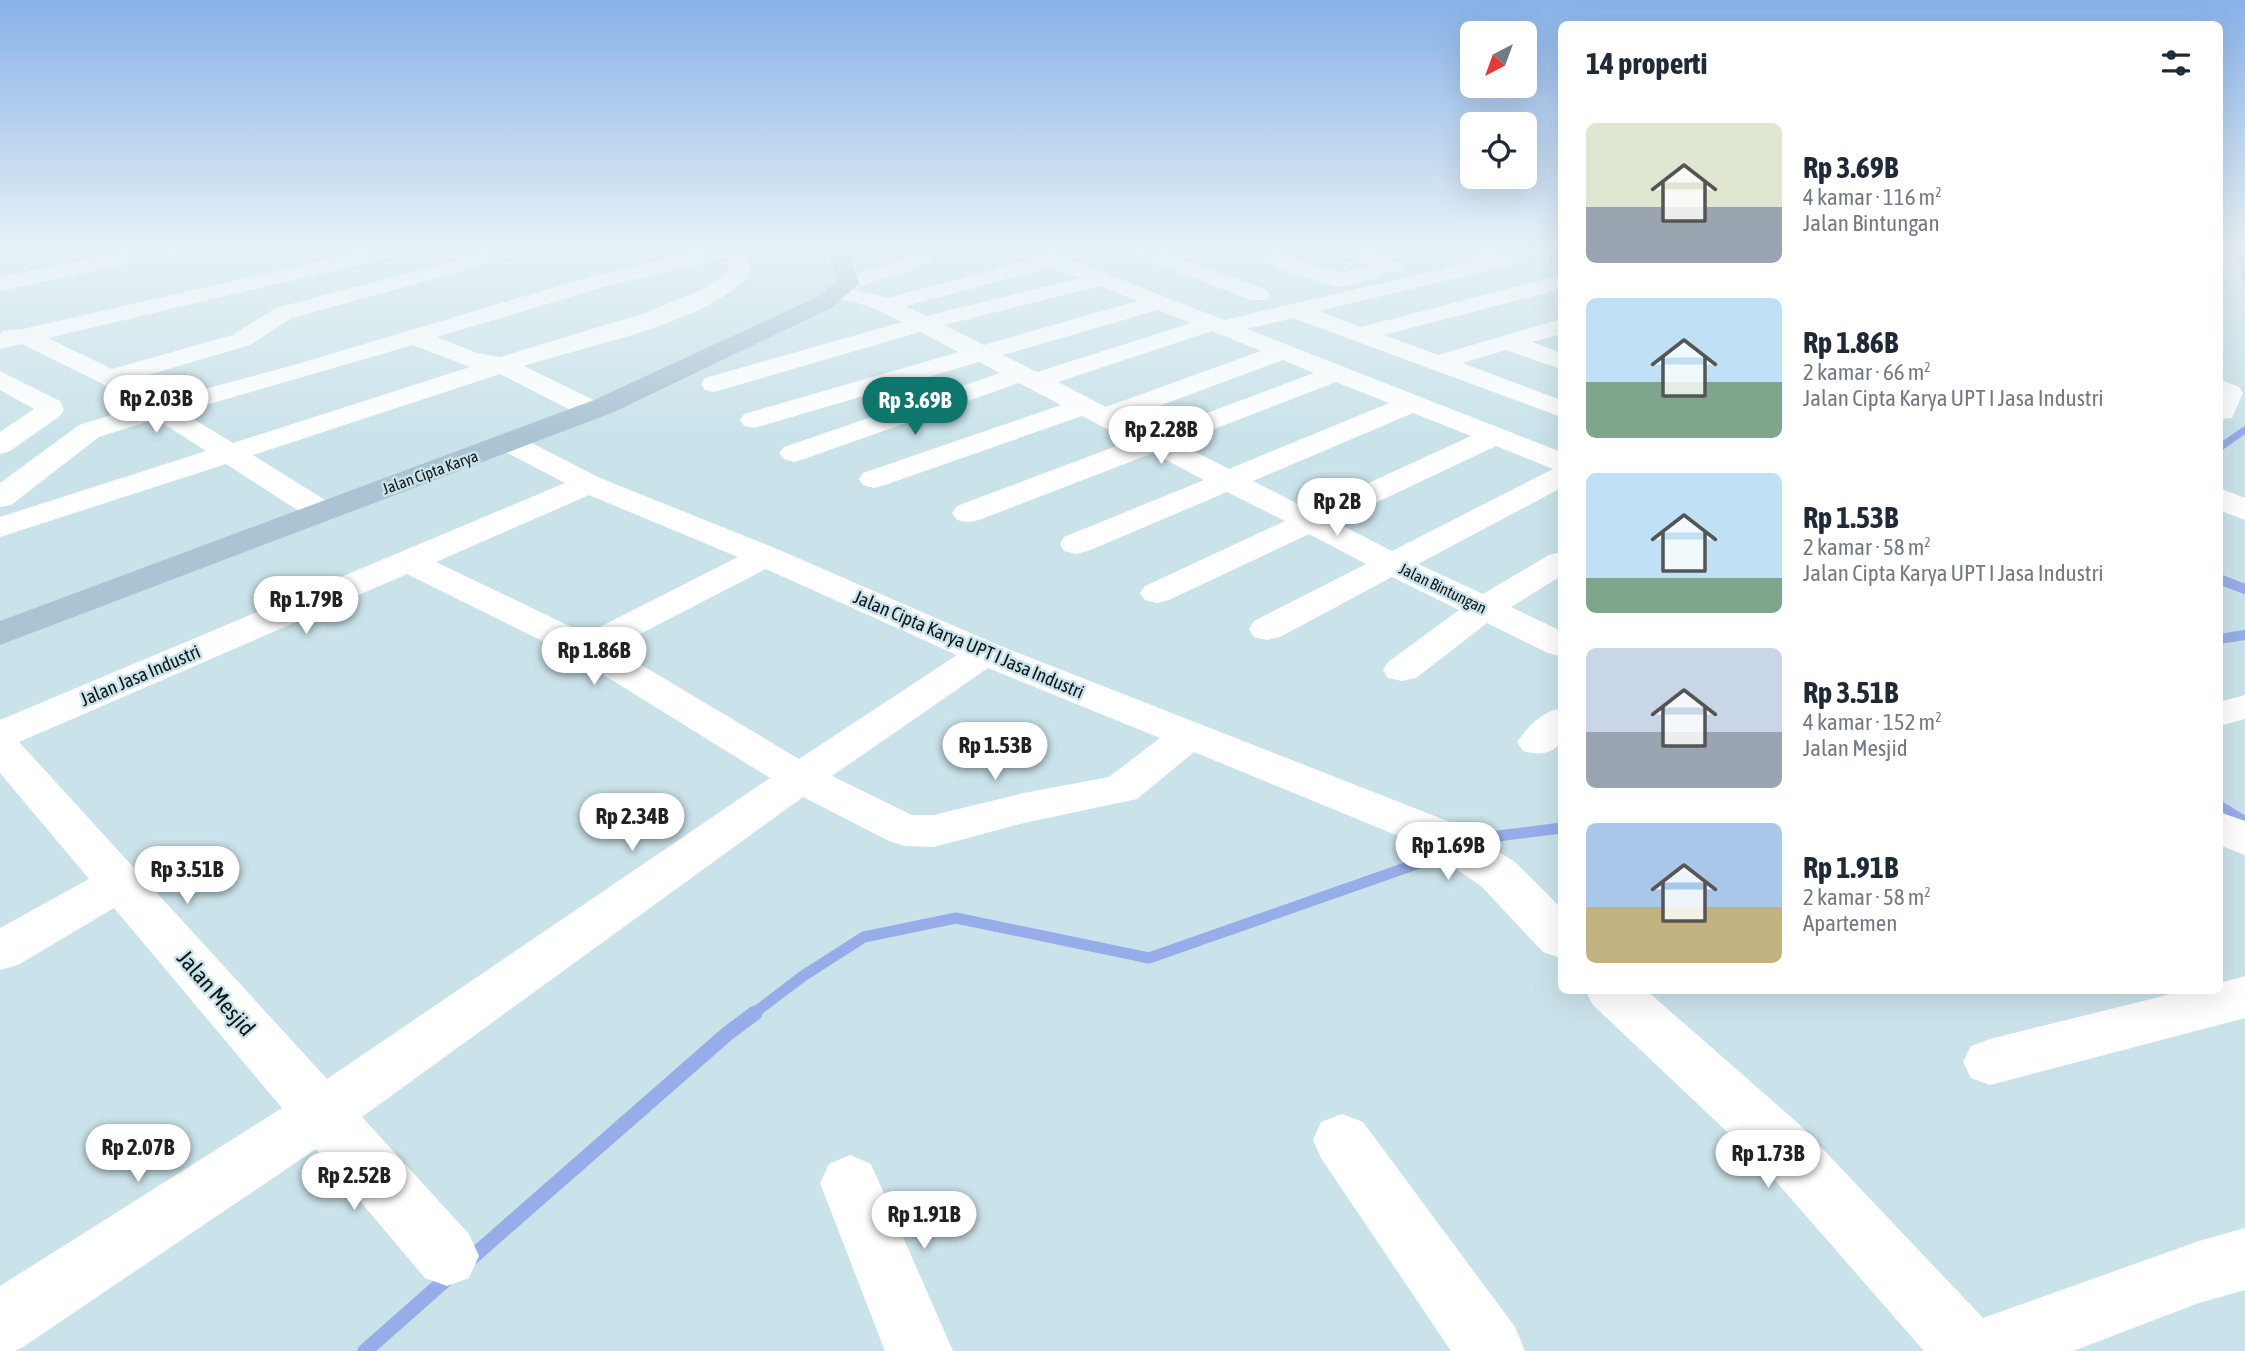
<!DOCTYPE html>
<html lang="id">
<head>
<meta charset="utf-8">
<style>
  body { margin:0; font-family:"Asap Condensed",sans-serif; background:#f2f2f3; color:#1f2937; height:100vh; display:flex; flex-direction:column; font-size:26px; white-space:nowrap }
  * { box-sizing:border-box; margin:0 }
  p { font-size:23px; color:#747a83 }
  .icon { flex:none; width:38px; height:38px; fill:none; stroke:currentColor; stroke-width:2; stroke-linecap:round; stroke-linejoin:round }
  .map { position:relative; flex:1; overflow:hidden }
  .drawer { position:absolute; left:1558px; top:21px; width:665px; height:973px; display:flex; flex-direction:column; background:#fff; border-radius:10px; box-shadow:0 7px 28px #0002 }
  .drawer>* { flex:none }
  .needle { width:46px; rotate:221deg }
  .buttons { position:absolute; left:1460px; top:21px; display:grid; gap:14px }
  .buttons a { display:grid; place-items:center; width:77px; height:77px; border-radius:10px; background:#fff; box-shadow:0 7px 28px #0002; font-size:35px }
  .price { position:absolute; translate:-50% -60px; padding:0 16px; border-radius:24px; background:#fff; color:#222; font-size:23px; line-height:46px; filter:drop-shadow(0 2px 4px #0008) }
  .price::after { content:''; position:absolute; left:50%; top:42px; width:21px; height:16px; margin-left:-10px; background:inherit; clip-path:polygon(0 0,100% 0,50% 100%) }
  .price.selected { background:#0f766e; color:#fff }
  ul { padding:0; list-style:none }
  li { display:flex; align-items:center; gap:21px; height:175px; padding:0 28px }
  li span { display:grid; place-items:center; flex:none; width:196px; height:140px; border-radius:10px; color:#555 }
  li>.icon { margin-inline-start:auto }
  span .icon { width:84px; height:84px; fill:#fffc; stroke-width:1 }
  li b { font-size:30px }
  h2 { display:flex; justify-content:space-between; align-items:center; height:84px; padding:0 28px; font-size:30px }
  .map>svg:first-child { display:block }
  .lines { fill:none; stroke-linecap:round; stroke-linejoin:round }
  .stream-far4 { stroke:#97ade9; stroke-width:6 }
  .stream-far3 { stroke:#97ade9; stroke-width:7 }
  .stream-far2 { stroke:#97ade9; stroke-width:10 }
  .stream-far1 { stroke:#97ade9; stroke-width:11 }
  .stream { stroke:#97ade9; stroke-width:15 }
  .minor { fill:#fff; fill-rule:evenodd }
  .major { fill:#abc3d3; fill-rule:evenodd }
  .labels { text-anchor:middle; stroke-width:5; stroke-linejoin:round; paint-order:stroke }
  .far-street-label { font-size:16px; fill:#0d1618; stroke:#cae3ea }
  .street-label { font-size:19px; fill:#0d1618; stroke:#cae3ea }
  .near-street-label { font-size:23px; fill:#0d1618; stroke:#cae3ea }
</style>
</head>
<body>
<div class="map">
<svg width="2245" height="1351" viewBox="0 0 2245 1351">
  <rect width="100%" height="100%" fill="#cae3ea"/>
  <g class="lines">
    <polyline class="stream-far4" points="2231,246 2241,261 2245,279"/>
    <polyline class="stream-far3" points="2219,448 2245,430"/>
    <g class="stream-far2">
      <polyline points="2219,579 2245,589"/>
      <polyline points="2219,639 2245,635"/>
    </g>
    <g class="stream-far1">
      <polyline points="2219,806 2245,822"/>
      <polyline points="1469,846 1498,836 1561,828"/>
      <polyline points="753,1014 803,976 864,937 956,918 1149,958 1448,853"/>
    </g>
    <g class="stream">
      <polyline points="469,1260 727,1034 755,1013"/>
      <polyline points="365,1351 450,1276"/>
    </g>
    <g class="minor">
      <polygon points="152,246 191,246 188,250 181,252 0,291 0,277"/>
      <path d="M 386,246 L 422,246 L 419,250 L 412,252 L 48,338 L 112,369 L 232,335 L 276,308 L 509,246 L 542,246 L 539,250 L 292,318 L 250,345 L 131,380 L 163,400 L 294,365 L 592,276 L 723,246 L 758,246 L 755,250 L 748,252 L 750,274 L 747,279 C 693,327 592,344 524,366 L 602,404 L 606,410 L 602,416 L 592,418 L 582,416 L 500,374 L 253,455 L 333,505 L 338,512 L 333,519 L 322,521 L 311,519 L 226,464 L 0,537 L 0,517 L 206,451 L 156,419 L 99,437 L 11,505 L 0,507 L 0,483 L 79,425 L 137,407 L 101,383 L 22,344 L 0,349 L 0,335 L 3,331 L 23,329 ZM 728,257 L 728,272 L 701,290 L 645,313 L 500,357 L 477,353 L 437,337 L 607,286 ZM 413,345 L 470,367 L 233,443 L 182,412 Z"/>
      <polygon points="612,246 632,246 629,251 615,251"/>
      <path d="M 930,246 L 955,246 L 952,250 L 919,267 L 854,289 L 887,298 L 1032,259 L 1011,250 L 1008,246 L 1036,246 L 1224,320 L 1477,261 L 1429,250 L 1426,246 L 1463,246 L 1511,257 L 1514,261 L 1511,265 L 1319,311 L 1361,327 L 1561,275 L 1561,289 L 1384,335 L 1438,355 L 1561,319 L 1561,334 L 1532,342 L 1561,353 L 1561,369 L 1506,350 L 1462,363 L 1561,400 L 1561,417 L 1293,318 L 1247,329 L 1561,452 L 1561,488 L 1418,564 L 1483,594 L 1549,555 L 1561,552 L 1561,576 L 1511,607 L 1561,631 L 1561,656 L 1548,653 L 1487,623 L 1416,678 L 1402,681 L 1388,678 L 1383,670 L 1388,662 L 1459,610 L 1392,577 L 1280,637 L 1267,640 L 1254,637 L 1249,629 L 1254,621 L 1366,564 L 1309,534 L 1169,600 L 1157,603 L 1145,600 L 1140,593 L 1145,586 L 1285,521 L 1227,492 L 1088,551 L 1076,554 L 1064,551 L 1060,544 L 1064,537 L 1204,480 L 1153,453 L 979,520 L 968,522 L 957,520 L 952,513 L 957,506 L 1130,441 L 1082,416 L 885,485 L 874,488 L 863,485 L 859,479 L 863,473 L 1061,405 L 1019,383 L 804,459 L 794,462 L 784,459 L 779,453 L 784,447 L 1000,373 L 979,362 L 754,428 L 744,426 L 740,420 L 744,414 L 959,352 L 920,332 L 714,392 L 705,390 L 701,384 L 705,378 L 902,322 L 878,310 L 855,302 L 827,299 L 824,294 L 827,289 L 840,288 L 837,284 L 840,279 L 905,259 ZM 1051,267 L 1080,278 L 926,316 L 906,306 ZM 1100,286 L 1137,301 L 984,345 L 944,325 ZM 1158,310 L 1191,323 L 1037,372 L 1003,355 ZM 1212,331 L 1261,351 L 1106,407 L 1058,382 ZM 1283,360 L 1314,373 L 1156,432 L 1127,418 ZM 1336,382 L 1389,403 L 1229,469 L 1178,443 ZM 1413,413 L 1471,436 L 1310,510 L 1253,481 ZM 1496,446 L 1553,469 L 1392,551 L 1335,522 Z"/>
      <path d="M 1101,246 L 1129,246 L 1142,251 L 1150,248 L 1157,250 L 1267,290 L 1270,295 L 1267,300 L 1251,300 L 1147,260 C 1135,266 1110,256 1101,246 Z"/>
      <polygon points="1225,246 1254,246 1341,273 1371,266 1324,250 1321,246 1351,246 1401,263 1405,267 1401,271 1394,273 1382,270 1381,277 1341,287 1317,282 1228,250"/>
      <polygon points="0,371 60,401 64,410 60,416 10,451 0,454 0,432 34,409 0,390"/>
      <polygon points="2219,379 2239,387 2243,393 2232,418 2219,419"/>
      <path d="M 510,434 L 520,437 L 600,478 L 777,549 L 998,645 L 1450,822 L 1515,862 L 1561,908 L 1561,958 L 1543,952 L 1481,886 L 1418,844 L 1194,752 L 1137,799 L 1024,823 L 934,847 L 905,846 L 889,841 L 803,797 L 362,1117 L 469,1234 L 479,1256 L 469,1278 L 447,1286 L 425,1278 L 316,1149 L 23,1347 L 15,1351 L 0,1351 L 0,1286 L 282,1108 L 114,908 L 18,965 L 0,970 L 0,928 L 89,879 L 0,773 L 0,720 L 565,483 L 500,449 L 496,443 L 500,437 ZM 589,495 L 738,557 L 586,634 L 436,562 ZM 766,569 L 957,655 L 799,759 L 613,648 ZM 407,574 L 573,656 L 770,778 L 327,1079 L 19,742 ZM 988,668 L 1160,738 L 1109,777 L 1024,793 L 934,815 L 912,815 L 832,776 Z"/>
      <polygon points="2219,488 2245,498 2245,520 2219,510"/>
      <polygon points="2245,695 2245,719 2219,726 2219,702"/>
      <path d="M 1561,708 L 1561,743 C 1549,755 1539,755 1523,751 L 1517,742 C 1528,726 1542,712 1561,708 Z"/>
      <polygon points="2219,812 2245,821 2245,855 2219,845"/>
      <polygon points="2245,976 2245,1018 1990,1085 1971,1078 1963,1062 1971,1046 1990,1039 2187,990 2219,990 2219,983"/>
      <polygon points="1585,990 1646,990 1801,1126 1983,1318 2199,1241 2245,1228 2245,1290 2199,1303 2073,1351 1924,1351 1759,1162 1593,1005"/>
      <polygon points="1342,1114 1363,1122 1515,1327 1525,1351 1451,1351 1321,1158 1313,1140 1321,1122"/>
      <polygon points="850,1155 871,1164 953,1351 885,1351 820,1183 829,1164"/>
    </g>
    <polygon class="major" points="827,246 847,246 859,284 831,308 614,412 0,645 0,621 594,400 815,298 837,282"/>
  </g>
  <linearGradient id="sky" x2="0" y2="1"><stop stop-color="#87b1e8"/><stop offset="0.57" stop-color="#e7f2f6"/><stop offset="1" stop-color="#e7f2f6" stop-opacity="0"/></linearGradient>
  <rect width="2245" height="435" fill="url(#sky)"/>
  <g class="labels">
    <g class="far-street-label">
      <text transform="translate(430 472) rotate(-20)" y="6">Jalan Cipta Karya</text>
      <text transform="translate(1443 588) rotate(26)" y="6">Jalan Bintungan</text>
    </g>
    <g class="street-label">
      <text transform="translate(969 644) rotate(23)" y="7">Jalan Cipta Karya UPT I Jasa Industri</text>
      <text transform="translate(140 675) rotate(-23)" y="7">Jalan Jasa Industri</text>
    </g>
    <g class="near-street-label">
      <text transform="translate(216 993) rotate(49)" y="8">Jalan Mesjid</text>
    </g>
  </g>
</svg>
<div class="buttons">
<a><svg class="needle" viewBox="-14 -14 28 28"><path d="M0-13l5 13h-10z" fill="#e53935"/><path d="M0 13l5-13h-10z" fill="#747a83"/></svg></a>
<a><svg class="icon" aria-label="locate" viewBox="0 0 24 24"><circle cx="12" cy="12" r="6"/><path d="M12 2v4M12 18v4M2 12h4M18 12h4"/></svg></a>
</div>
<b class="price" style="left:156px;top:435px">Rp 2.03B</b>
<b class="price selected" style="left:915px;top:437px">Rp 3.69B</b>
<b class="price" style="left:1161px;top:466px">Rp 2.28B</b>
<b class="price" style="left:1337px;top:538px">Rp 2B</b>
<b class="price" style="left:306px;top:636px">Rp 1.79B</b>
<b class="price" style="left:594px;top:687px">Rp 1.86B</b>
<b class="price" style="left:995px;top:782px">Rp 1.53B</b>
<b class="price" style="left:632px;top:853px">Rp 2.34B</b>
<b class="price" style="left:1448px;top:882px">Rp 1.69B</b>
<b class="price" style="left:187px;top:906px">Rp 3.51B</b>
<b class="price" style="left:138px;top:1184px">Rp 2.07B</b>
<b class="price" style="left:1768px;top:1190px">Rp 1.73B</b>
<b class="price" style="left:354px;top:1212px">Rp 2.52B</b>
<b class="price" style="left:924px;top:1251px">Rp 1.91B</b>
<section class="drawer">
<h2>14 properti<svg class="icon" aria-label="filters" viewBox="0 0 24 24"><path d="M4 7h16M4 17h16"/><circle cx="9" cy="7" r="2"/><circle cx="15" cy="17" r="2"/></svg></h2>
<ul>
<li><span style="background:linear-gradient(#dfe7d0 60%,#9aa5b1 0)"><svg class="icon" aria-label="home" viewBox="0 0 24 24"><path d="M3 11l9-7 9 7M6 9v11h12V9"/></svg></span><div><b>Rp 3.69B</b><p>4 kamar · 116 m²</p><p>Jalan Bintungan</p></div></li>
<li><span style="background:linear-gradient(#bfe0f5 60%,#7fa58c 0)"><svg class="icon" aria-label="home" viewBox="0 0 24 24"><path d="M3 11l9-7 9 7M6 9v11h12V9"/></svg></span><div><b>Rp 1.86B</b><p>2 kamar · 66 m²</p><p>Jalan Cipta Karya UPT I Jasa Industri</p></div></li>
<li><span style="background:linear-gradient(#bfe0f5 75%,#7fa58c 0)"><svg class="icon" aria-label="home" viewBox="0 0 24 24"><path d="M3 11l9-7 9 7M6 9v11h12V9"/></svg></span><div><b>Rp 1.53B</b><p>2 kamar · 58 m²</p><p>Jalan Cipta Karya UPT I Jasa Industri</p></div></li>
<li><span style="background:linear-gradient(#c9d6e8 60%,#9aa5b1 0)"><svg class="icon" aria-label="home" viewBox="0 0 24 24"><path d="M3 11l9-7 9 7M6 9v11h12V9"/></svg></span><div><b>Rp 3.51B</b><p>4 kamar · 152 m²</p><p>Jalan Mesjid</p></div></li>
<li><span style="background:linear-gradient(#a9c7e8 60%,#c2b280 0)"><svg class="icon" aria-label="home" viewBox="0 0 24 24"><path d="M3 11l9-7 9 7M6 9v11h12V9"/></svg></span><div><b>Rp 1.91B</b><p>2 kamar · 58 m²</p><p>Apartemen</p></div></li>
</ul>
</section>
</div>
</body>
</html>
